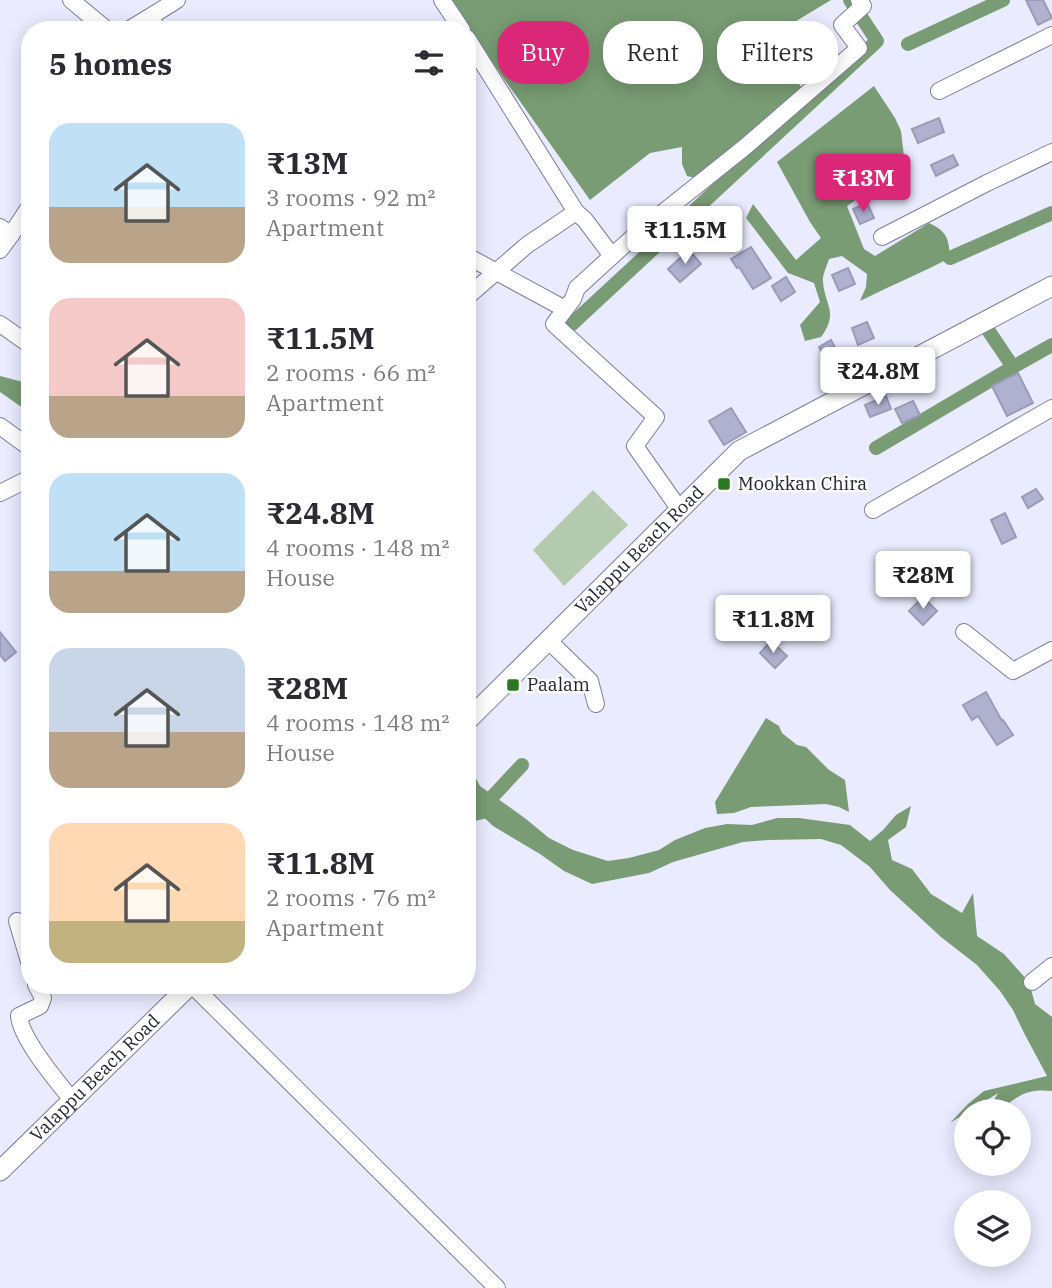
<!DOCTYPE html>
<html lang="en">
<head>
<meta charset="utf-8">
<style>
  body { margin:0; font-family:"IBM Plex Serif",serif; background:#f7f7f7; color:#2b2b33; height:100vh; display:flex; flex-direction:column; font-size:26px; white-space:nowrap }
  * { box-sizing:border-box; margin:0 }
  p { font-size:23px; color:#7c7c81 }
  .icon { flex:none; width:38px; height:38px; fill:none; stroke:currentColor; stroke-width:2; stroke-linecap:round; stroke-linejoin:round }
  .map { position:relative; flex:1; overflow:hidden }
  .panel { position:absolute; left:21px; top:21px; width:455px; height:973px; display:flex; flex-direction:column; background:#fff; border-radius:28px; box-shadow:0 4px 18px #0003 }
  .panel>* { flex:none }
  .top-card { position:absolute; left:497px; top:21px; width:450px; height:63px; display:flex; gap:14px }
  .fabs { position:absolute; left:954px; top:1099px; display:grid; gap:14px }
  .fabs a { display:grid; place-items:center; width:77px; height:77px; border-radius:50%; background:#fff; box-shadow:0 4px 18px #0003; font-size:35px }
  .price { position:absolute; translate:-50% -60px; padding:0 16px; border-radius:7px; background:#fff; color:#222; font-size:23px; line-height:46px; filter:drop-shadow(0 2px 4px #0008) }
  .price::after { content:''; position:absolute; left:50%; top:42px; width:21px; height:16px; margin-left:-10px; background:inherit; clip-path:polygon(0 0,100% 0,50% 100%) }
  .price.on { background:#db2777; color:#fff }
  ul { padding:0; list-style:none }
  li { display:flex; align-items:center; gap:21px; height:175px; padding:0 28px }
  li span { display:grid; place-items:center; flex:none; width:196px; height:140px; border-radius:21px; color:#555 }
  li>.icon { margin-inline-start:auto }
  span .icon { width:84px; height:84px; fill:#fffc; stroke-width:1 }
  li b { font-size:30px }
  h2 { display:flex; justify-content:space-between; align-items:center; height:84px; padding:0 28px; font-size:30px }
  .chip { padding:0 24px; border-radius:28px; background:#fff; box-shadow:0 4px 18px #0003; font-size:24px; line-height:63px }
  .chip.on { background:#db2777; color:#fff }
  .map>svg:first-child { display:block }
  .green { fill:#b3caaf }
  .water { fill:#799c74 }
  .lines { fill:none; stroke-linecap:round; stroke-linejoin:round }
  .canal { stroke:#799c74; stroke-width:14 }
  .building { fill:#afb1cf; stroke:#9a9bb8; stroke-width:2 }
  .minor-casing { stroke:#7d7e9a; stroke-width:18 }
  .major-casing { stroke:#7d7e9a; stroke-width:21 }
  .minor { stroke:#fff; stroke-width:16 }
  .major { stroke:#fff; stroke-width:19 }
  .poi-dot { fill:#2a7821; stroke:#fafafa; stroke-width:2.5 }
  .labels { text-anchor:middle; stroke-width:5; stroke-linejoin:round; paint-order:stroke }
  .poi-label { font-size:18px; fill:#23232e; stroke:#fafafa; text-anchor:start }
  .street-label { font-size:18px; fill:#23232e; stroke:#fafafa }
</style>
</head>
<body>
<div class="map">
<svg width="1052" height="1288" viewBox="0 0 1052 1288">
  <rect width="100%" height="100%" fill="#eaebfe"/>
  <polygon class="green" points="593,490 628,525 564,586 533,550"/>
  <g class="water">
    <polygon points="448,0 831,0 773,35 771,40 801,87 696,178 687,176 682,164 682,147 650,153 590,200"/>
    <path d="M 874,86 L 895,118 L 901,131 L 905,165 L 847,206 L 864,249 L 875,256 L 929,223 C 947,231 949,239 950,258 C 921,273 890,286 860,301 L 866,287 L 867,274 L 842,256 L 829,259 C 827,266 822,275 823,282 C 825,306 839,312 821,337 L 805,341 L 800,325 L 820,302 L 814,283 L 788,273 L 746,218 L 753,204 L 796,260 L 821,238 L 810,222 L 777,162 Z"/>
    <polygon points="0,376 23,382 30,388 30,413 0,392"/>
    <polygon points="766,718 779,726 782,733 797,745 806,747 829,770 845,780 849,812 839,807 826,804 751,807 734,813 717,814 715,802"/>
    <path d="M 467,762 L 480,786 L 526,819 L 549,838 L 573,850 L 608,861 L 629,858 L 659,850 L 675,840 L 705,828 L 727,824 L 752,825 L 777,818 L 799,818 L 850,825 L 870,841 L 883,830 L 896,815 L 911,806 L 906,827 L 888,840 L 892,860 L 912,869 L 931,894 L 962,913 L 973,893 L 977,936 L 1004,954 L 1029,982 L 1035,1004 L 1052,1017 L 1052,1091 C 1040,1090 1029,1090 1018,1097 C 1003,1105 1008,1111 988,1111 L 998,1093 L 969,1111 L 966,1111 L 966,1113 L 950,1123 L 968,1104 L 984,1091 L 1047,1076 L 1024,1033 L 1013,1010 L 1000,991 L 977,965 L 941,937 L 890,890 L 870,867 L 841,845 L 821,839 L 768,840 L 743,842 L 673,862 L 649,873 L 592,884 L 564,871 L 540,854 L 493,826 L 468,802 Z"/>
  </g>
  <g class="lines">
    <g class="canal">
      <polyline points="908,44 1003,0"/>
      <polyline points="950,258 1052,213"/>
      <polyline points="572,324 877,41 850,0"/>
      <polyline points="1013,367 1052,345"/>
      <polyline points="876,448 1013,367 988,330"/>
      <polyline points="482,808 522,765"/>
      <polyline points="467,816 486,811 496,816"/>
    </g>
  </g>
  <g class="building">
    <polygon points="1026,0 1043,0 1052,18 1038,25"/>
    <polygon points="811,29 830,59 808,78 786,44"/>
    <polygon points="939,118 944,132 918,143 912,129"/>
    <polygon points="953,155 958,165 936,176 931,165"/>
    <polygon points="867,203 874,218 860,224 853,209"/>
    <polygon points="751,247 771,278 753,289 739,267 737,268 731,259"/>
    <polygon points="689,250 701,264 680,282 668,269"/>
    <polygon points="848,268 855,284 839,291 832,275"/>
    <polygon points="786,277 795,292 781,301 772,286"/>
    <polygon points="867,322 874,338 858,345 852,328"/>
    <polygon points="831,340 843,363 831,369 819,347"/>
    <polygon points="1018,373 1033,403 1007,416 992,386"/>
    <polygon points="886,396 891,409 870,417 865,405"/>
    <polygon points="913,401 920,415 902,423 895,409"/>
    <polygon points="731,408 746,432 724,445 709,421"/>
    <polygon points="1036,489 1043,499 1028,508 1022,497"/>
    <polygon points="1005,513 1016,537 1002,544 991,520"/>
    <polygon points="923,597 937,611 923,625 909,611"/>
    <polygon points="0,632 16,652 5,661 0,655"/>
    <polygon points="771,641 787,656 775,668 760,653"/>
    <polygon points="986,692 1002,721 1003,720 1013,735 997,745 978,716 972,720 963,705"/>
  </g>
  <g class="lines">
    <g class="minor-casing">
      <g id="minor">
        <polyline points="71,0 107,30"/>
        <polyline points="442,0 462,30"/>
        <polyline points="128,30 148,18"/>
        <polyline points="160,30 148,18 177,0"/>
        <polyline points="467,38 576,212 527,245 467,297"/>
        <polyline points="939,91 1052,35"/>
        <polyline points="576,212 585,220 612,256"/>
        <polyline points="0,227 11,235 0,250"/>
        <polyline points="11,235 30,206"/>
        <polyline points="882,237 987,183 1052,152"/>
        <polyline points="467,256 565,309"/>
        <polyline points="0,324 30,345"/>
        <polyline points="0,426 30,448"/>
        <polyline points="0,493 30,478"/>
        <polyline points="680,510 635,446 656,417 554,324 573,299 577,288 612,256 641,230 745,147 859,48 842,25 863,6 859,0"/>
        <polyline points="873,510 1052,408"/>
        <polyline points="964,632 1013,671 1052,650"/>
        <polyline points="549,641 590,681 596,704"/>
        <polyline points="17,921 30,965"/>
        <polyline points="1032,982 1052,966"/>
        <path d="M 36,985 L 43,998 L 40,1006 L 19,1016 C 21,1039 57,1081 72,1100"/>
        <polyline points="192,985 497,1288"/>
      </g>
    </g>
    <g class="major-casing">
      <g id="major">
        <path id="s1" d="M 467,721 L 739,451 L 1052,286"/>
        <path id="s2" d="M 0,1171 L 190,985"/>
      </g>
    </g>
    <use href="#minor" class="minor"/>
    <use href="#major" class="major"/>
  </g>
  <g class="poi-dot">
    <rect x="717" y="477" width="14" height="14" rx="3.5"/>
    <rect x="506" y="678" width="14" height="14" rx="3.5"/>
  </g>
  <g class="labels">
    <g class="poi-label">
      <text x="738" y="490">Mookkan Chira</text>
      <text x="527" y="691">Paalam</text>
    </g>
    <g class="street-label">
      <text dy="6" stroke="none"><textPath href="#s1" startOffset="243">Valappu Beach Road</textPath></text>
      <text dy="6" stroke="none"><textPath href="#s2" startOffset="133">Valappu Beach Road</textPath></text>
    </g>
  </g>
</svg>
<div class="fabs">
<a><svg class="icon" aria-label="locate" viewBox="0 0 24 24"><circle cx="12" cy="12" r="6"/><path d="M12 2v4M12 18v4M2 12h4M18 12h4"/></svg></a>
<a><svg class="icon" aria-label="layers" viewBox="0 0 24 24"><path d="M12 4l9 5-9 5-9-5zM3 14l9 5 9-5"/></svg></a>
</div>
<b class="price on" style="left:863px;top:214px">₹13M</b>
<b class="price" style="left:685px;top:266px">₹11.5M</b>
<b class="price" style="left:878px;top:407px">₹24.8M</b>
<b class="price" style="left:923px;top:611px">₹28M</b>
<b class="price" style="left:773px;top:655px">₹11.8M</b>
<div class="top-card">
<a class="chip on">Buy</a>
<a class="chip">Rent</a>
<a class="chip">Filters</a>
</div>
<section class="panel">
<h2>5 homes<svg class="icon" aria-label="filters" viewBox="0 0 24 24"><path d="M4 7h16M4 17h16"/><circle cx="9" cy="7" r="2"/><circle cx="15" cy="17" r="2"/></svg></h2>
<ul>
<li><span style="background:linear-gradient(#bfe0f5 60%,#b9a48a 0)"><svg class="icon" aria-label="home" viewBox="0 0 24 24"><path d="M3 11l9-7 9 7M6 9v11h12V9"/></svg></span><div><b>₹13M</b><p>3 rooms · 92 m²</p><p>Apartment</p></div></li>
<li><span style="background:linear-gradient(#f6c9c9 70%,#b9a48a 0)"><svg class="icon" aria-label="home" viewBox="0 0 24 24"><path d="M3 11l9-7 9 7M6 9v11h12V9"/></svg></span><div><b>₹11.5M</b><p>2 rooms · 66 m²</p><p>Apartment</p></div></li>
<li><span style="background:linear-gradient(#bfe0f5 70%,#b9a48a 0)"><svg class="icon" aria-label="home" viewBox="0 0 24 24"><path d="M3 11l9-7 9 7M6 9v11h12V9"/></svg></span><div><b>₹24.8M</b><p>4 rooms · 148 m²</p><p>House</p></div></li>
<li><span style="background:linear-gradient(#c9d6e8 60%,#b9a48a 0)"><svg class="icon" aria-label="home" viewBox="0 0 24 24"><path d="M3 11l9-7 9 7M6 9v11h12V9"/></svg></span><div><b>₹28M</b><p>4 rooms · 148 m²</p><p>House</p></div></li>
<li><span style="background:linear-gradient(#ffd9b3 70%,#c2b280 0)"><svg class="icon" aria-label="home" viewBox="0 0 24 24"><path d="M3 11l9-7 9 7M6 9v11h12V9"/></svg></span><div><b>₹11.8M</b><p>2 rooms · 76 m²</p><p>Apartment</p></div></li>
</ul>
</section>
</div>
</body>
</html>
